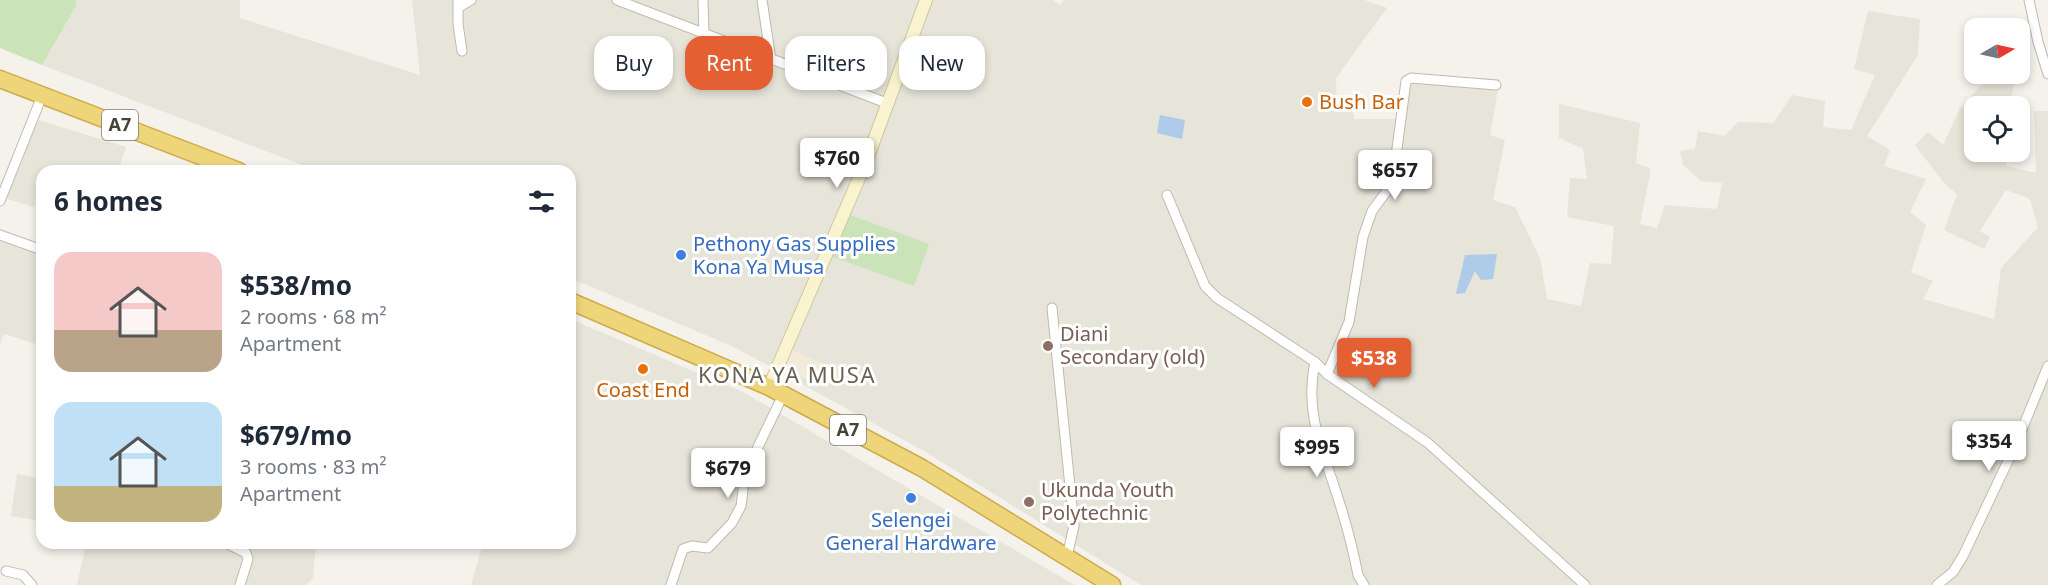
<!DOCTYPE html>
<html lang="en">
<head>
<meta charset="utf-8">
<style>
  body { margin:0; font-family:"Noto Sans",sans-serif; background:#f6f6f7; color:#1f2937; height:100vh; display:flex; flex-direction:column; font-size:22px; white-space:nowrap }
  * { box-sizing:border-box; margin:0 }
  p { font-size:20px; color:#747a83 }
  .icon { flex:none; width:33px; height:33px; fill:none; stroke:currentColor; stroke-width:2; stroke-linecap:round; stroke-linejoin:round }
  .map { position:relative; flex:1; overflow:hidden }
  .panel { position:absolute; left:36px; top:165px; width:540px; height:384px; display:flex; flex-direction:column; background:#fff; border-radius:18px; box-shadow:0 3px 9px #0003 }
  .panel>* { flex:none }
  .hud { position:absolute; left:594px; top:36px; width:570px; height:54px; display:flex; gap:12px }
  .needle { width:39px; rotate:81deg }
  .tools { position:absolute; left:1964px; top:18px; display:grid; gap:12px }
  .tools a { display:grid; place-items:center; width:66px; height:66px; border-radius:12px; background:#fff; box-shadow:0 3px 9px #0003; font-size:30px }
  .price { position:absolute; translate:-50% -51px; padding:0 14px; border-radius:6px; background:#fff; color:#222; font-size:20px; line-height:39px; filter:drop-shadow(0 2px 3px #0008) }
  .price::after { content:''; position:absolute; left:50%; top:36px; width:18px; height:14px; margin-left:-9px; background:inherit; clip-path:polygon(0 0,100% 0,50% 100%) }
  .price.selected { background:#e45f31; color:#fff }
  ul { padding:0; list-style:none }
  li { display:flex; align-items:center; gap:18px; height:150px; padding:0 18px }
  li span { display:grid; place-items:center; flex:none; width:168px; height:120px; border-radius:18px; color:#555 }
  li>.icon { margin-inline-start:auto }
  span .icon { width:72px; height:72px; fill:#fffc; stroke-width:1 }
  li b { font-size:26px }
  h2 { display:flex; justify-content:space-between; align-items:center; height:72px; padding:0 18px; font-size:26px }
  .chip { padding:0 21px; border-radius:18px; background:#fff; box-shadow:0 3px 9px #0003; font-size:21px; line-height:54px }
  .chip.selected { background:#e45f31; color:#fff }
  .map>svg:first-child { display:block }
  .residential { fill:#e7e4d9 }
  .commercial { fill:#f3ebd9 }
  .green { fill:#cbe3b8 }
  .water { fill:#aecbea }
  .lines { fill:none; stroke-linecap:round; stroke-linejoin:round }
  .street-casing { stroke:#bebaae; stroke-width:11 }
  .secondary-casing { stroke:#cec79f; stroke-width:14 }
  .highway-casing { stroke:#ceab4a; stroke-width:19 }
  .street { stroke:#fff; stroke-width:9 }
  .secondary { stroke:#f9f4cf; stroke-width:12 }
  .highway { stroke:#efd57a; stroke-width:16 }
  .food-dot { fill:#e8710a; stroke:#fff; stroke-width:2 }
  .shop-dot { fill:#3f7fe0; stroke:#fff; stroke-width:2 }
  .education-dot { fill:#8d6e63; stroke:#fff; stroke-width:2 }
  .labels { text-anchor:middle; stroke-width:6; stroke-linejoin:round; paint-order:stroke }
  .shield { fill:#fff; stroke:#7e7b74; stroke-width:1.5 }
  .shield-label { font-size:18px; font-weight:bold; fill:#474339 }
  .food-label { font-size:20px; fill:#c56008; stroke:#fff; text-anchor:start }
  .shop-label { font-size:20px; fill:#366cbe; stroke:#fff; text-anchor:start }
  .education-label { font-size:20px; fill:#785e54; stroke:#fff; text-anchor:start }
  .quarter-label { font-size:22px; letter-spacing:1.5px; fill:#696252; stroke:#fff }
</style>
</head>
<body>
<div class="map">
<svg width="2048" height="585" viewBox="0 0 2048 585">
  <rect width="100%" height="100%" fill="#f4f2eb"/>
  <g class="residential">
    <polygon points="76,0 240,0 240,18 420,75 412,0 1053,0 1060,5 1063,0 1364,0 1387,8 1336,78 1337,103 1352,105 1354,119 1399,119 1404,75 1500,79 1490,135 1505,140 1493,200 1515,207 1540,258 1547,299 1581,306 1590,263 1611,264 1614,226 1567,217 1570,178 1587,179 1583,149 1559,138 1559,104 1640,123 1636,163 1651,169 1640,224 1657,228 1665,205 1717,209 1722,183 1701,181 1683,165 1680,151 1695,149 1698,131 1725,136 1738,122 1773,123 1792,95 1825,101 1823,127 1851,130 1875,75 1854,69 1868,11 1920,19 1918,55 1867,136 1890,150 1884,166 1926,179 1910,212 1926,225 1911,272 1933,281 1923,299 1994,319 2001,268 2038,227 2030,199 2006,190 1980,231 1990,237 1984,249 1944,230 1957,194 1944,183 1915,145 1928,132 1943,145 1960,108 1992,74 2015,77 2010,106 1974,106 1974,152 2009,152 2006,166 2036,173 2034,111 2048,111 2048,585 1141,585 924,451 734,347 570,278 570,171 318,171 42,65 76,6"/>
    <polygon points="32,118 126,147 118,171 62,171 50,165 48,171 42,171 42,186 34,207 4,198"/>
    <polygon points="0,238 42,251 42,346 4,334 0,344"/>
    <polygon points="570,319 743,392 1075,585 471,585 483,543 570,543"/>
    <polygon points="17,474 42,478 42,521 11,516"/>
    <polygon points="86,543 316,543 313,578 306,585 77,585"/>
  </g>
  <polygon class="commercial" points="790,349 831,367 822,386 782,368"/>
  <g class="green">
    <polygon points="0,0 76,0 76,6 42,65 0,48"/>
    <polygon points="845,213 929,244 914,286 830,256"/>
  </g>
  <g class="water">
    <polygon points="1160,115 1185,120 1182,139 1157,133"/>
    <polygon points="1497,254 1493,279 1481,280 1475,271 1465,293 1456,294 1465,255"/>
  </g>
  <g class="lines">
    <g class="street-casing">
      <g id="street">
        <polyline points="458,0 458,24 462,51"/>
        <polyline points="617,0 889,104"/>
        <polyline points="703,0 704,35"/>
        <polyline points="762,0 771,60"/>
        <polyline points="2029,0 2038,42 2048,74"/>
        <polyline points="459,7 471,0"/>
        <polyline points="1167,195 1205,286 1217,298 1315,362 1327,374 1428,443 1585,585"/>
        <polyline points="0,201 42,96"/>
        <polyline points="0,235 42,250"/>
        <polyline points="1052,308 1074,526 1067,557"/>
        <path d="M 1315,362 C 1304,413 1323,450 1338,498 C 1346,523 1353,549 1358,575 L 1364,585"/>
        <polyline points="1327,374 1349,322 1363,237 1372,211 1389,188 1394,171 1406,81 1411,78 1496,85"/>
        <polyline points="226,543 246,553 248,559 240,585"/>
        <polyline points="6,571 23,575 32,585"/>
        <polyline points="671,585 683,549 692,546 708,548 732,523 741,506 745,474 783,395"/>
        <polyline points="1937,585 1953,572 1963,556 2016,444 2048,366"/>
      </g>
    </g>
    <g class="secondary-casing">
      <polyline id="secondary" points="769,387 866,162 926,0"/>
    </g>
    <g class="highway-casing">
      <g id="highway">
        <polyline points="0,79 239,171"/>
        <polyline points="570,301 769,387 922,468 1112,585"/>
      </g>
    </g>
    <use href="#street" class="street"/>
    <use href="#secondary" class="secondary"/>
    <use href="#highway" class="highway"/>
  </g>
  <g class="food-dot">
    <circle cx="1307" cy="102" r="6"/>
    <circle cx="643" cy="369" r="6"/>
  </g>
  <g class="shop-dot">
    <circle cx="681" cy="255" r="6"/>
    <circle cx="911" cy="498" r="6"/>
  </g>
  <g class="education-dot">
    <circle cx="1048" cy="346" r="6"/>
    <circle cx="1029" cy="502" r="6"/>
  </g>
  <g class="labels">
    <g class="shield">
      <rect x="102" y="110" width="36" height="30" rx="4.5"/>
      <rect x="830" y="415" width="36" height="30" rx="4.5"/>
    </g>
    <g class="shield-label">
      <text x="120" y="131">A7</text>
      <text x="848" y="436">A7</text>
    </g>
    <g class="food-label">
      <text x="1319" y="109">Bush Bar</text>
      <text x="643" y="397" text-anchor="middle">Coast End</text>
    </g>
    <g class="shop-label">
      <text x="693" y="251">Pethony Gas Supplies<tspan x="693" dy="23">Kona Ya Musa</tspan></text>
      <text x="911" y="527" text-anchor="middle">Selengei<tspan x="911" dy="23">General Hardware</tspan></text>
    </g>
    <g class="education-label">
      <text x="1060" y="341">Diani<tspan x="1060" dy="23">Secondary (old)</tspan></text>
      <text x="1041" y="497">Ukunda Youth<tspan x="1041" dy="23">Polytechnic</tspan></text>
    </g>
    <g class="quarter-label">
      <text x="787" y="383">KONA YA MUSA</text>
    </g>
  </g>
</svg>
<div class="tools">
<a><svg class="needle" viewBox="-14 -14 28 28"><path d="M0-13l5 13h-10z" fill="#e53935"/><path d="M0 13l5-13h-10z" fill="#747a83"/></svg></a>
<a><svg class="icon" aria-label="locate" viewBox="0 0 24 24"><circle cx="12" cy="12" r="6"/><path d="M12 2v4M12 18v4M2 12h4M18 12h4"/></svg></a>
</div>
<b class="price" style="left:837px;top:189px">$760</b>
<b class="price" style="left:1395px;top:201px">$657</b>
<b class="price selected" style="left:1374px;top:389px">$538</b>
<b class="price" style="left:1989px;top:472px">$354</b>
<b class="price" style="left:1317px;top:478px">$995</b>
<b class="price" style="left:728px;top:499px">$679</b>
<div class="hud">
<a class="chip">Buy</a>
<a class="chip selected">Rent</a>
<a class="chip">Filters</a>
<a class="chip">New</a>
</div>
<section class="panel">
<h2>6 homes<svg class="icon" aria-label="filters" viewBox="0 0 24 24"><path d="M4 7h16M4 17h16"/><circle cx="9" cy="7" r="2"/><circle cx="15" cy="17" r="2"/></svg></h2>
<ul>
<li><span style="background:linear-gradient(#f6c9c9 65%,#b9a48a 0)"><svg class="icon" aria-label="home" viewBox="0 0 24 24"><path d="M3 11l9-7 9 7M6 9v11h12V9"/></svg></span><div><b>$538/mo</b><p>2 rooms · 68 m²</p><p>Apartment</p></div></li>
<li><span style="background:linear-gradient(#bfe0f5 70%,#c2b280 0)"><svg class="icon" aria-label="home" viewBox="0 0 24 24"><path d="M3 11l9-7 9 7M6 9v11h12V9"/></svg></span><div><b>$679/mo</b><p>3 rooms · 83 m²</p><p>Apartment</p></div></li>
</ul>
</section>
</div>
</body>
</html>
